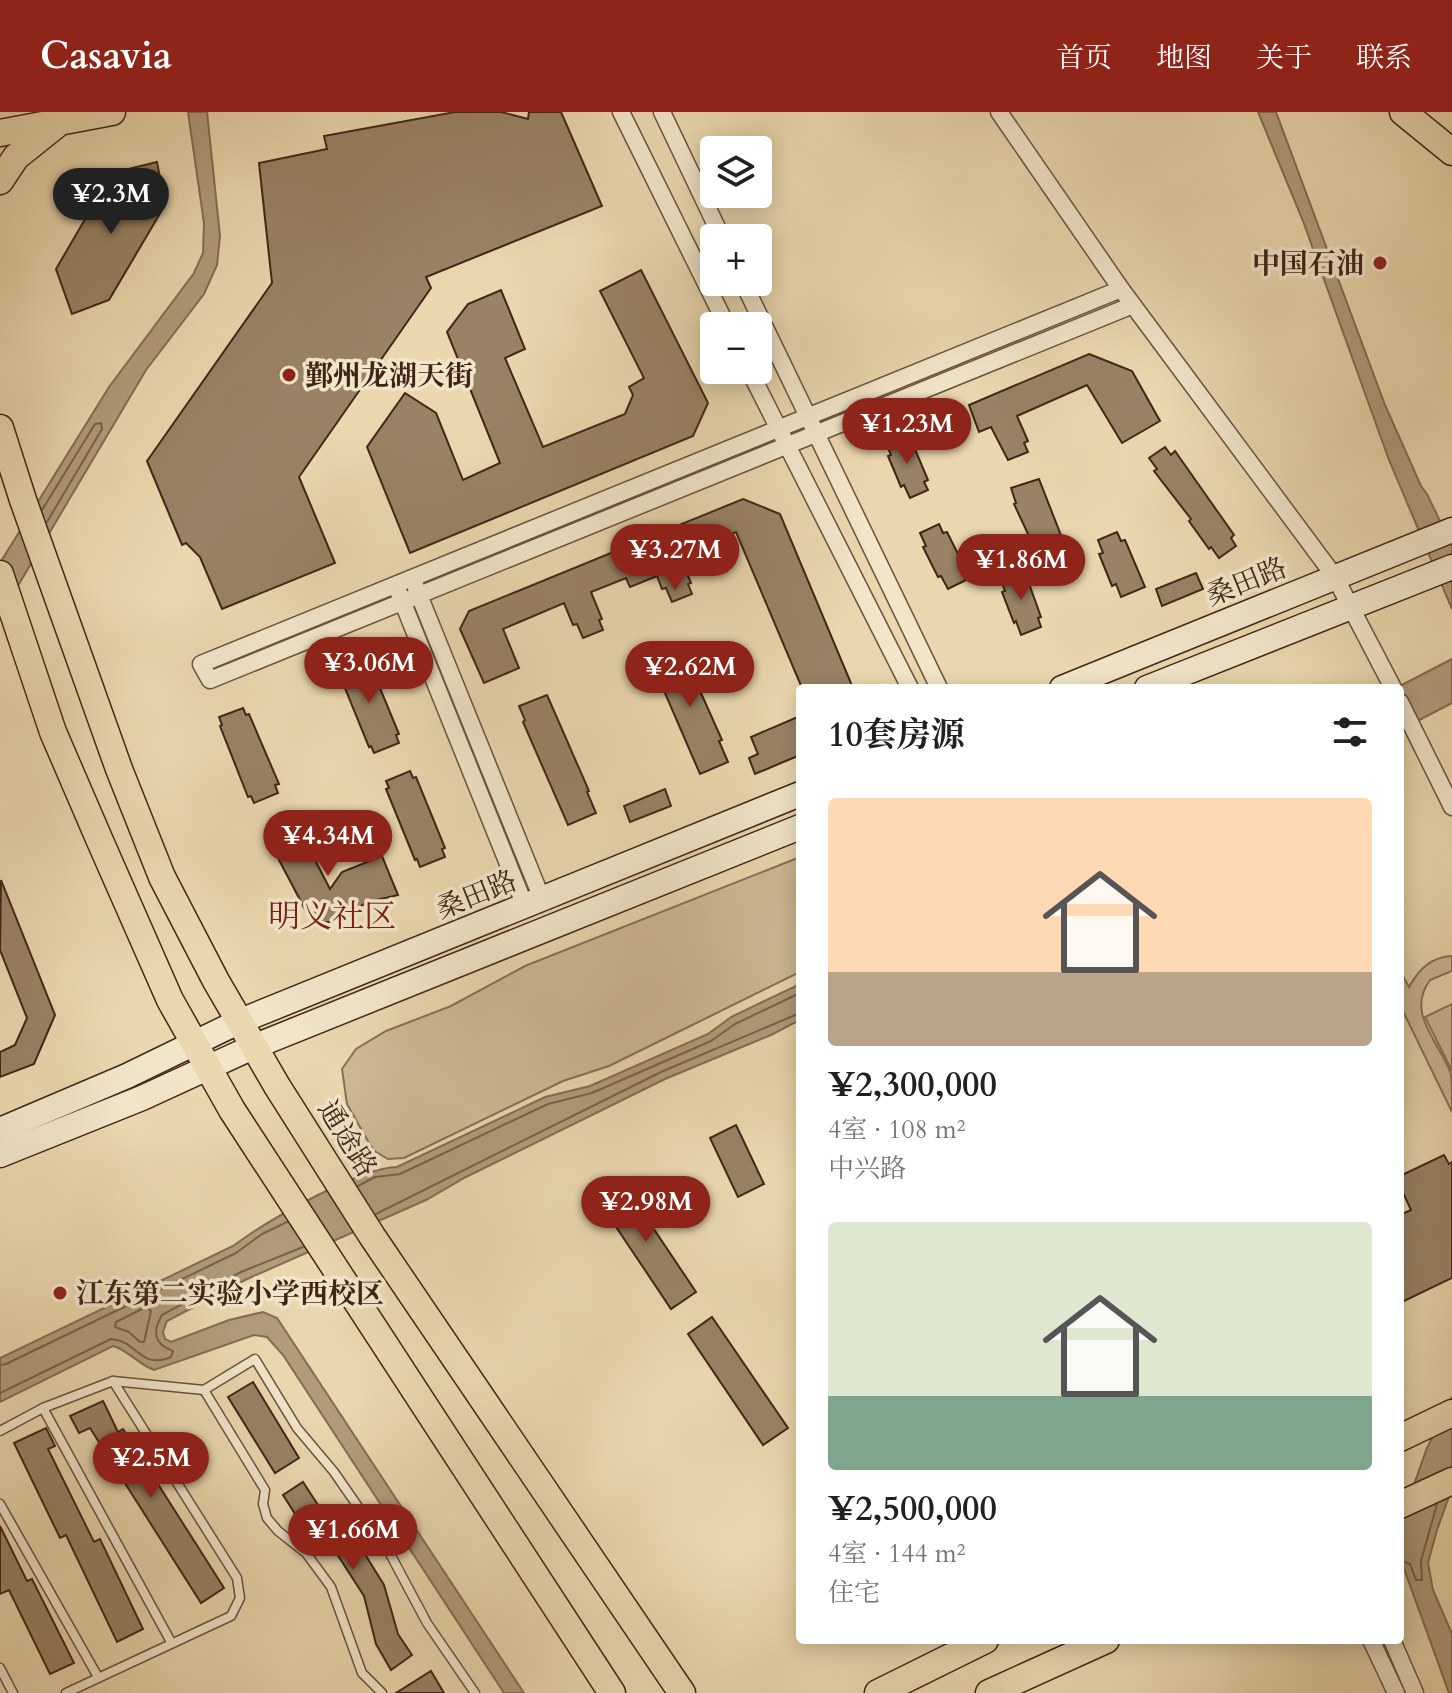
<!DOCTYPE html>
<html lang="zh">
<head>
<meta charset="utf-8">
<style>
  body { margin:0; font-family:Cardo,"Noto Serif SC",serif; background:#f6f6f6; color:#202124; height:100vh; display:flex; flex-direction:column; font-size:30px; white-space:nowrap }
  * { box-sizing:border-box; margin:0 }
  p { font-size:26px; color:#757577 }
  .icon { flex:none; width:44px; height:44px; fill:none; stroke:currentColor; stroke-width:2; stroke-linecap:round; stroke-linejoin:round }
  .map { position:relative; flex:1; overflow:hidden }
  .sheet { position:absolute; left:796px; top:572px; width:608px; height:960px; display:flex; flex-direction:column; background:#fff; border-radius:8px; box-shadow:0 4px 20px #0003 }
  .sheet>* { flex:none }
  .fabs { position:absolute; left:700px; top:24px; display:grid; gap:16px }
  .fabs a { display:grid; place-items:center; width:72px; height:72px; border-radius:8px; background:#fff; box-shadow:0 4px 20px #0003; font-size:40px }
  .price { position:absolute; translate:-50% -68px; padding:0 18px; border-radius:28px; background:#8f2418; color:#fff; font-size:26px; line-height:52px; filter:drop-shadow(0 2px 4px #0008) }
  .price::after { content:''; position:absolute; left:50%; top:48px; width:24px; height:18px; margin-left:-12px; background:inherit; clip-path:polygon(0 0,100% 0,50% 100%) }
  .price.current { background:#222; color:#fff }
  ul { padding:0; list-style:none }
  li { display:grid; align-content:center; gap:16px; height:424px; padding:0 32px }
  li span { display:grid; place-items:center; height:248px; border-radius:8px; color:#555 }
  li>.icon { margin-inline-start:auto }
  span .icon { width:144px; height:144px; fill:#fffc; stroke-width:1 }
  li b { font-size:34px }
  h2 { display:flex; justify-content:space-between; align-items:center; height:96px; padding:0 32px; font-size:34px }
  header { display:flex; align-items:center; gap:48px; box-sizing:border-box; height:112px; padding:0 40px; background:#8f2418; color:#fff }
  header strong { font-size:38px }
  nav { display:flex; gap:44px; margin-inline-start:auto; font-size:28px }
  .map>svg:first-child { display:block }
  .green { fill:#cdb994; stroke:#877056; stroke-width:2 }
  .water { fill:#b19b7a; stroke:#846c53; stroke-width:2 }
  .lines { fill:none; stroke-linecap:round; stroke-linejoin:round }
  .shore { stroke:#796049; stroke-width:2 }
  .building { fill:#998265; stroke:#412618; stroke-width:2 }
  .service-casing { stroke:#6b523d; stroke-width:11 }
  .minor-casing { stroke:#6b523d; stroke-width:19 }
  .secondary-casing { stroke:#412618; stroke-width:27 }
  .primary-casing { stroke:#412618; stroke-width:29 }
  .service { stroke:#f1e5ca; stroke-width:8 }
  .minor { stroke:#f1e5ca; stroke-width:16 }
  .secondary { stroke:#f1e5ca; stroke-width:24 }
  .primary { stroke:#ead7ad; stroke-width:26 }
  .poi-dot { fill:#8f2418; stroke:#f1e5ca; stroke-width:3 }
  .labels { text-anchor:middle; stroke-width:7; stroke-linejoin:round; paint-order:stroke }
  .poi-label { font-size:28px; font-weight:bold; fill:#412618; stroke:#f1e5ca; text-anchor:start }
  .street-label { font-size:28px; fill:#412618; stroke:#f1e5ca }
  .quarter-label { font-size:32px; fill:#7a1f14; stroke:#f1e5ca }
</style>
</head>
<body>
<header>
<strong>Casavia</strong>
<nav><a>首页</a><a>地图</a><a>关于</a><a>联系</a></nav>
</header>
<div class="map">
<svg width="1452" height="1581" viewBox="0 0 1452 1581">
  <rect width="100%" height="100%" fill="#ead7ad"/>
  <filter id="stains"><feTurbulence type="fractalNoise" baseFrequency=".0025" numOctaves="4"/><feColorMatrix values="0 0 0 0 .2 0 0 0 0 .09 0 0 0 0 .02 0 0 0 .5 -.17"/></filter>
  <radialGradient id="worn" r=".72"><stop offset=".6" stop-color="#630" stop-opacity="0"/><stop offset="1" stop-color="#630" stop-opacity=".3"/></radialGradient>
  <g class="green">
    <polygon points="800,745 800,860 609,954 563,969 404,1046 388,1047 373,1038 347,992 342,957 356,937 386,919 451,894 525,854"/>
    <path d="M 1452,844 L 1452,859 L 1430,868 C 1405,902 1440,930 1451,962 C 1452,973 1452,988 1452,1000 L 1400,893 L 1400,859 L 1409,875 C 1419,857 1431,845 1452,844 Z"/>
    <polygon points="1452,892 1452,959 1425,905"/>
  </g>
  <g class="water">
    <polygon points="188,0 207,0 220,124 217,153 204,182 146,258 0,504 0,451 109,275 194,161 203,141 204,111"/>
    <polygon points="1258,0 1276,0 1385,293 1421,374 1427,382 1452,434 1452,497 1389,348 1303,109"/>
    <polygon points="1452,547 1452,591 1400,618 1400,576 1396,576"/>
    <path d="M 800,872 L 800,908 L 771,923 L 665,967 L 466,1065 L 426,1088 L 245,1168 L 167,1209 L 163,1220 L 165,1227 L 171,1230 L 229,1208 L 263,1200 L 277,1206 L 524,1581 L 504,1581 L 283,1243 L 267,1225 L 254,1223 L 154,1258 C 139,1253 128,1238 113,1234 L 0,1290 L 0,1246 L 233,1134 C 265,1110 360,1055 397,1055 L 545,985 L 590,974 L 708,922 L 731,905 Z"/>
    <polygon points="1452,1285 1452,1376 1437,1418 1428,1451 1433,1478 1452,1522 1452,1581 1449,1581 1403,1454 1400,1412 1427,1336"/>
  </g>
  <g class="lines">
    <g class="shore">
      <polyline points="42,398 95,312 101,311 102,317 47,410"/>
      <polyline points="358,1074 375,1065 400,1062 548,992 592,981 711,929 735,912 800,881"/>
      <polyline points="376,1102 661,960 800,901"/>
      <polygon points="146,1195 151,1199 144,1230 140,1230 129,1220 115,1215 116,1210"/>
      <polyline points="0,1253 6,1252 236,1141 262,1122 287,1110"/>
      <path d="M 0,1281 L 111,1227 C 138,1229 140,1258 171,1245 L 173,1239 C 154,1232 152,1220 162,1203 L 241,1160 L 303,1135"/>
      <polyline points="1400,1448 1410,1452 1416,1468 1422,1468 1421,1449 1437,1392"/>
    </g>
  </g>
  <g class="building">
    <polygon points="455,0 501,0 528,7 529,0 561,0 602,94 426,165 431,176 299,365 335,451 222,497 200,445 186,431 182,433 147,349 272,171 259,51 327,37 324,24"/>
    <polygon points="157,50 165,93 109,188 72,202 56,157 112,61"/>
    <polygon points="641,158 708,291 693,324 410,441 367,335 405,281 436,301 463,368 500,351 447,220 468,192 501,178 525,237 505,246 543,335 625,302 633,283 629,275 644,266 600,179"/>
    <polygon points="1089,242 1132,259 1160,309 1122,331 1087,273 1017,304 1028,329 1024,331 1028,340 1008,348 991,315 979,320 969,293"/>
    <polygon points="905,322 909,332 912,330 928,368 924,370 928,378 910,386 904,373 901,375 888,344 891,343 886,331"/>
    <polygon points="1165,335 1171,343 1175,339 1234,423 1231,426 1236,434 1219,446 1211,435 1209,437 1189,409 1191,407 1154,359 1157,357 1149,346"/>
    <polygon points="1039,367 1062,426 1035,437 1014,392 1016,391 1011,376"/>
    <polygon points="743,387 780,402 853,576 802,576 736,420 680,445 691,471 688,472 692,482 672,490 666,476 662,477 657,464 630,475 626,466 591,480 602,507 599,508 603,518 583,526 577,512 573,513 564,491 503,517 519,556 484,571 460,517 469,499"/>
    <polygon points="939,412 943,421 947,420 965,456 961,458 966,468 948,477 941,464 938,465 923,435 926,434 920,421"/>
    <polygon points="1117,420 1121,429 1125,428 1145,475 1121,485 1116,472 1112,474 1099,442 1103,441 1098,428"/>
    <polygon points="1020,458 1023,467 1027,466 1041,505 1038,506 1041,515 1021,523 1016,509 1014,511 1002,480 1005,479 1000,466"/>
    <polygon points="1196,461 1203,477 1162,494 1156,477"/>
    <polygon points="679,532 722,628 719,629 728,650 700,662 655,558 658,558 652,543"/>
    <polygon points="364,546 367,553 370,552 399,622 396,623 399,631 374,641 371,634 369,635 340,564 343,562 340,555"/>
    <polygon points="547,583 589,679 587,680 596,701 568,713 523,610 525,608 519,594"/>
    <polygon points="243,596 246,603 249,602 279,672 275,673 278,681 254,691 251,684 248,685 220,614 222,613 219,605"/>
    <polygon points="800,604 800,643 755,662 749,646 758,642 751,625"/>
    <polygon points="410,659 413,666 416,665 445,736 442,737 445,745 420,755 417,747 415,748 386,677 389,676 386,669"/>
    <polygon points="665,677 671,694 630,710 624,694"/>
    <polygon points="291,708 294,714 297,713 330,777 342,760 382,744 398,783 368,790 333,810 322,810 313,800 308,803 268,727 271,726 267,720"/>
    <polygon points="1,768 55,903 34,952 0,965 0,940 15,933 27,906 0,838"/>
    <polygon points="736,1013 764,1072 738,1085 710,1026"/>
    <polygon points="1444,1043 1449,1052 1452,1050 1452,1166 1400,1191 1400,1103 1411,1098 1400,1074 1400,1064"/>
    <polygon points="621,1068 696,1180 671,1197 596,1085"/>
    <polygon points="712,1205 788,1316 763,1333 688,1222"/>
    <polygon points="253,1270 299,1346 275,1361 228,1285"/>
    <polygon points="103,1289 118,1320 123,1317 224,1476 201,1491 90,1316 79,1321 70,1304"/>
    <polygon points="46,1316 55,1334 48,1337 94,1430 100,1427 143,1517 117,1530 66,1423 60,1426 14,1331"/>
    <polygon points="303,1370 318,1393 353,1423 384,1473 398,1522 412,1543 391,1558 376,1532 364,1484 335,1439 299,1408 283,1383"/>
    <polygon points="0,1414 27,1469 32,1467 74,1551 50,1562 9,1478 0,1482"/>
    <polygon points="431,1559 444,1581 396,1581"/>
  </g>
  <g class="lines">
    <g class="service-casing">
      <g id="service">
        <polyline points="204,1278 265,1378 263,1392 267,1406 278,1419 306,1441 331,1475 362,1561 382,1581"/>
        <polyline points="43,1296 171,1530"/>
        <polyline points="0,1319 43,1296 113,1269 204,1278 255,1247 297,1316 334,1360 388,1438 427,1511 475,1581"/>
        <polyline points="0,1392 98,1565"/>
        <polyline points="0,1556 13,1581"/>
        <polyline points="66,1581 231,1504 240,1486 237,1466 113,1269"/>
      </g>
    </g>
    <g class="minor-casing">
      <g id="minor">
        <polyline points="621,0 727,214"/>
        <polyline points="662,0 722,126"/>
        <polyline points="999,0 1121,177 1335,465 1393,576"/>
        <polyline points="743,170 939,576"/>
        <polyline points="1121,177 201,552 210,568 1133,193"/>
        <polyline points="749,258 910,576"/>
        <polyline points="415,473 542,787"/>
        <polyline points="399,481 525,794"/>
        <polyline points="1400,590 1452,695"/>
        <polyline points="1371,1528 1396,1581"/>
        <polyline points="1392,1528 1415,1581"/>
      </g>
    </g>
    <g class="secondary-casing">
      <g id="secondary">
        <polyline points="1062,576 1452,418"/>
        <polyline points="1147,576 1452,455"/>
        <polyline points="0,1018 127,964 238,910 800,682"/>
        <polyline points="0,1043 142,986 253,935 800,715"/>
      </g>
    </g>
    <g class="primary-casing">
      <g id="primary">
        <polyline points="1403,0 1452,40"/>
        <polyline points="0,21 112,0"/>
        <polyline points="0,69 16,45 56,13"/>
        <polyline points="0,316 23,388 119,657 162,765 216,869 277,974 372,1124 682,1581"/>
        <polyline points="0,462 53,620 100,729 170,888 232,998 612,1581"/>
        <polyline points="1400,1326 1452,1301"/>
        <polyline points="1400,1393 1452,1369"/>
        <polyline points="878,1581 985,1528"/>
        <polyline points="989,1581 1106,1528"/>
      </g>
    </g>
    <use href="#service" class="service"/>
    <use href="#minor" class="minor"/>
    <use href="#secondary" class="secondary"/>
    <use href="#primary" class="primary"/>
  </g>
  <g class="poi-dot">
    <circle cx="1380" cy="151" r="8"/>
    <circle cx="289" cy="263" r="8"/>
    <circle cx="60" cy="1181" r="8"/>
  </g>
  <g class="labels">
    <g class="poi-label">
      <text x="1364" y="161" text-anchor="end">中国石油</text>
      <text x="305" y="273">鄞州龙湖天街</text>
      <text x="76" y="1191">江东第二实验小学西校区</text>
    </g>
    <g class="street-label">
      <text transform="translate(1246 469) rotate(-22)" y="10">桑田路</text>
      <text transform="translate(476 782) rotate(-22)" y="10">桑田路</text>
      <text transform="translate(348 1026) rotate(58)" y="10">通途路</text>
    </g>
    <g class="quarter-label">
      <text x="332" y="815">明义社区</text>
    </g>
  </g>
  <rect width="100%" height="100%" filter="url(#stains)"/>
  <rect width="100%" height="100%" fill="url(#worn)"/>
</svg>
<div class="fabs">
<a><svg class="icon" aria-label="layers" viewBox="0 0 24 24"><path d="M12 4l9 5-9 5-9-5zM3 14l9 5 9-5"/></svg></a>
<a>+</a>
<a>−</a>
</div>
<b class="price current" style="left:111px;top:124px">¥2.3M</b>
<b class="price" style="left:907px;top:354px">¥1.23M</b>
<b class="price" style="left:675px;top:480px">¥3.27M</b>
<b class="price" style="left:1021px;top:490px">¥1.86M</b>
<b class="price" style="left:369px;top:593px">¥3.06M</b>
<b class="price" style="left:690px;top:597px">¥2.62M</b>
<b class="price" style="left:328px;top:766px">¥4.34M</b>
<b class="price" style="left:646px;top:1132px">¥2.98M</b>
<b class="price" style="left:151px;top:1388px">¥2.5M</b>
<b class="price" style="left:353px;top:1460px">¥1.66M</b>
<section class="sheet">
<h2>10套房源<svg class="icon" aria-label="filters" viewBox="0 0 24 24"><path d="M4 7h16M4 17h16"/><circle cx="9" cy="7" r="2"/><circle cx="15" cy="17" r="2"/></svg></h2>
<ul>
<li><span style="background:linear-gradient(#ffd9b3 70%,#b9a48a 0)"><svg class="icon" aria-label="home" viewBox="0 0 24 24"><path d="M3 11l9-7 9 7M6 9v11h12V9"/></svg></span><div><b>¥2,300,000</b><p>4室 · 108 m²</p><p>中兴路</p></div></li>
<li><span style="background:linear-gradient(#dfe7d0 70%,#7fa58c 0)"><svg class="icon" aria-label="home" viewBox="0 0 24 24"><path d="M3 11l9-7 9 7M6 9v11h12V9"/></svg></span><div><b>¥2,500,000</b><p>4室 · 144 m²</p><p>住宅</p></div></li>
</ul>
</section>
</div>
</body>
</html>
